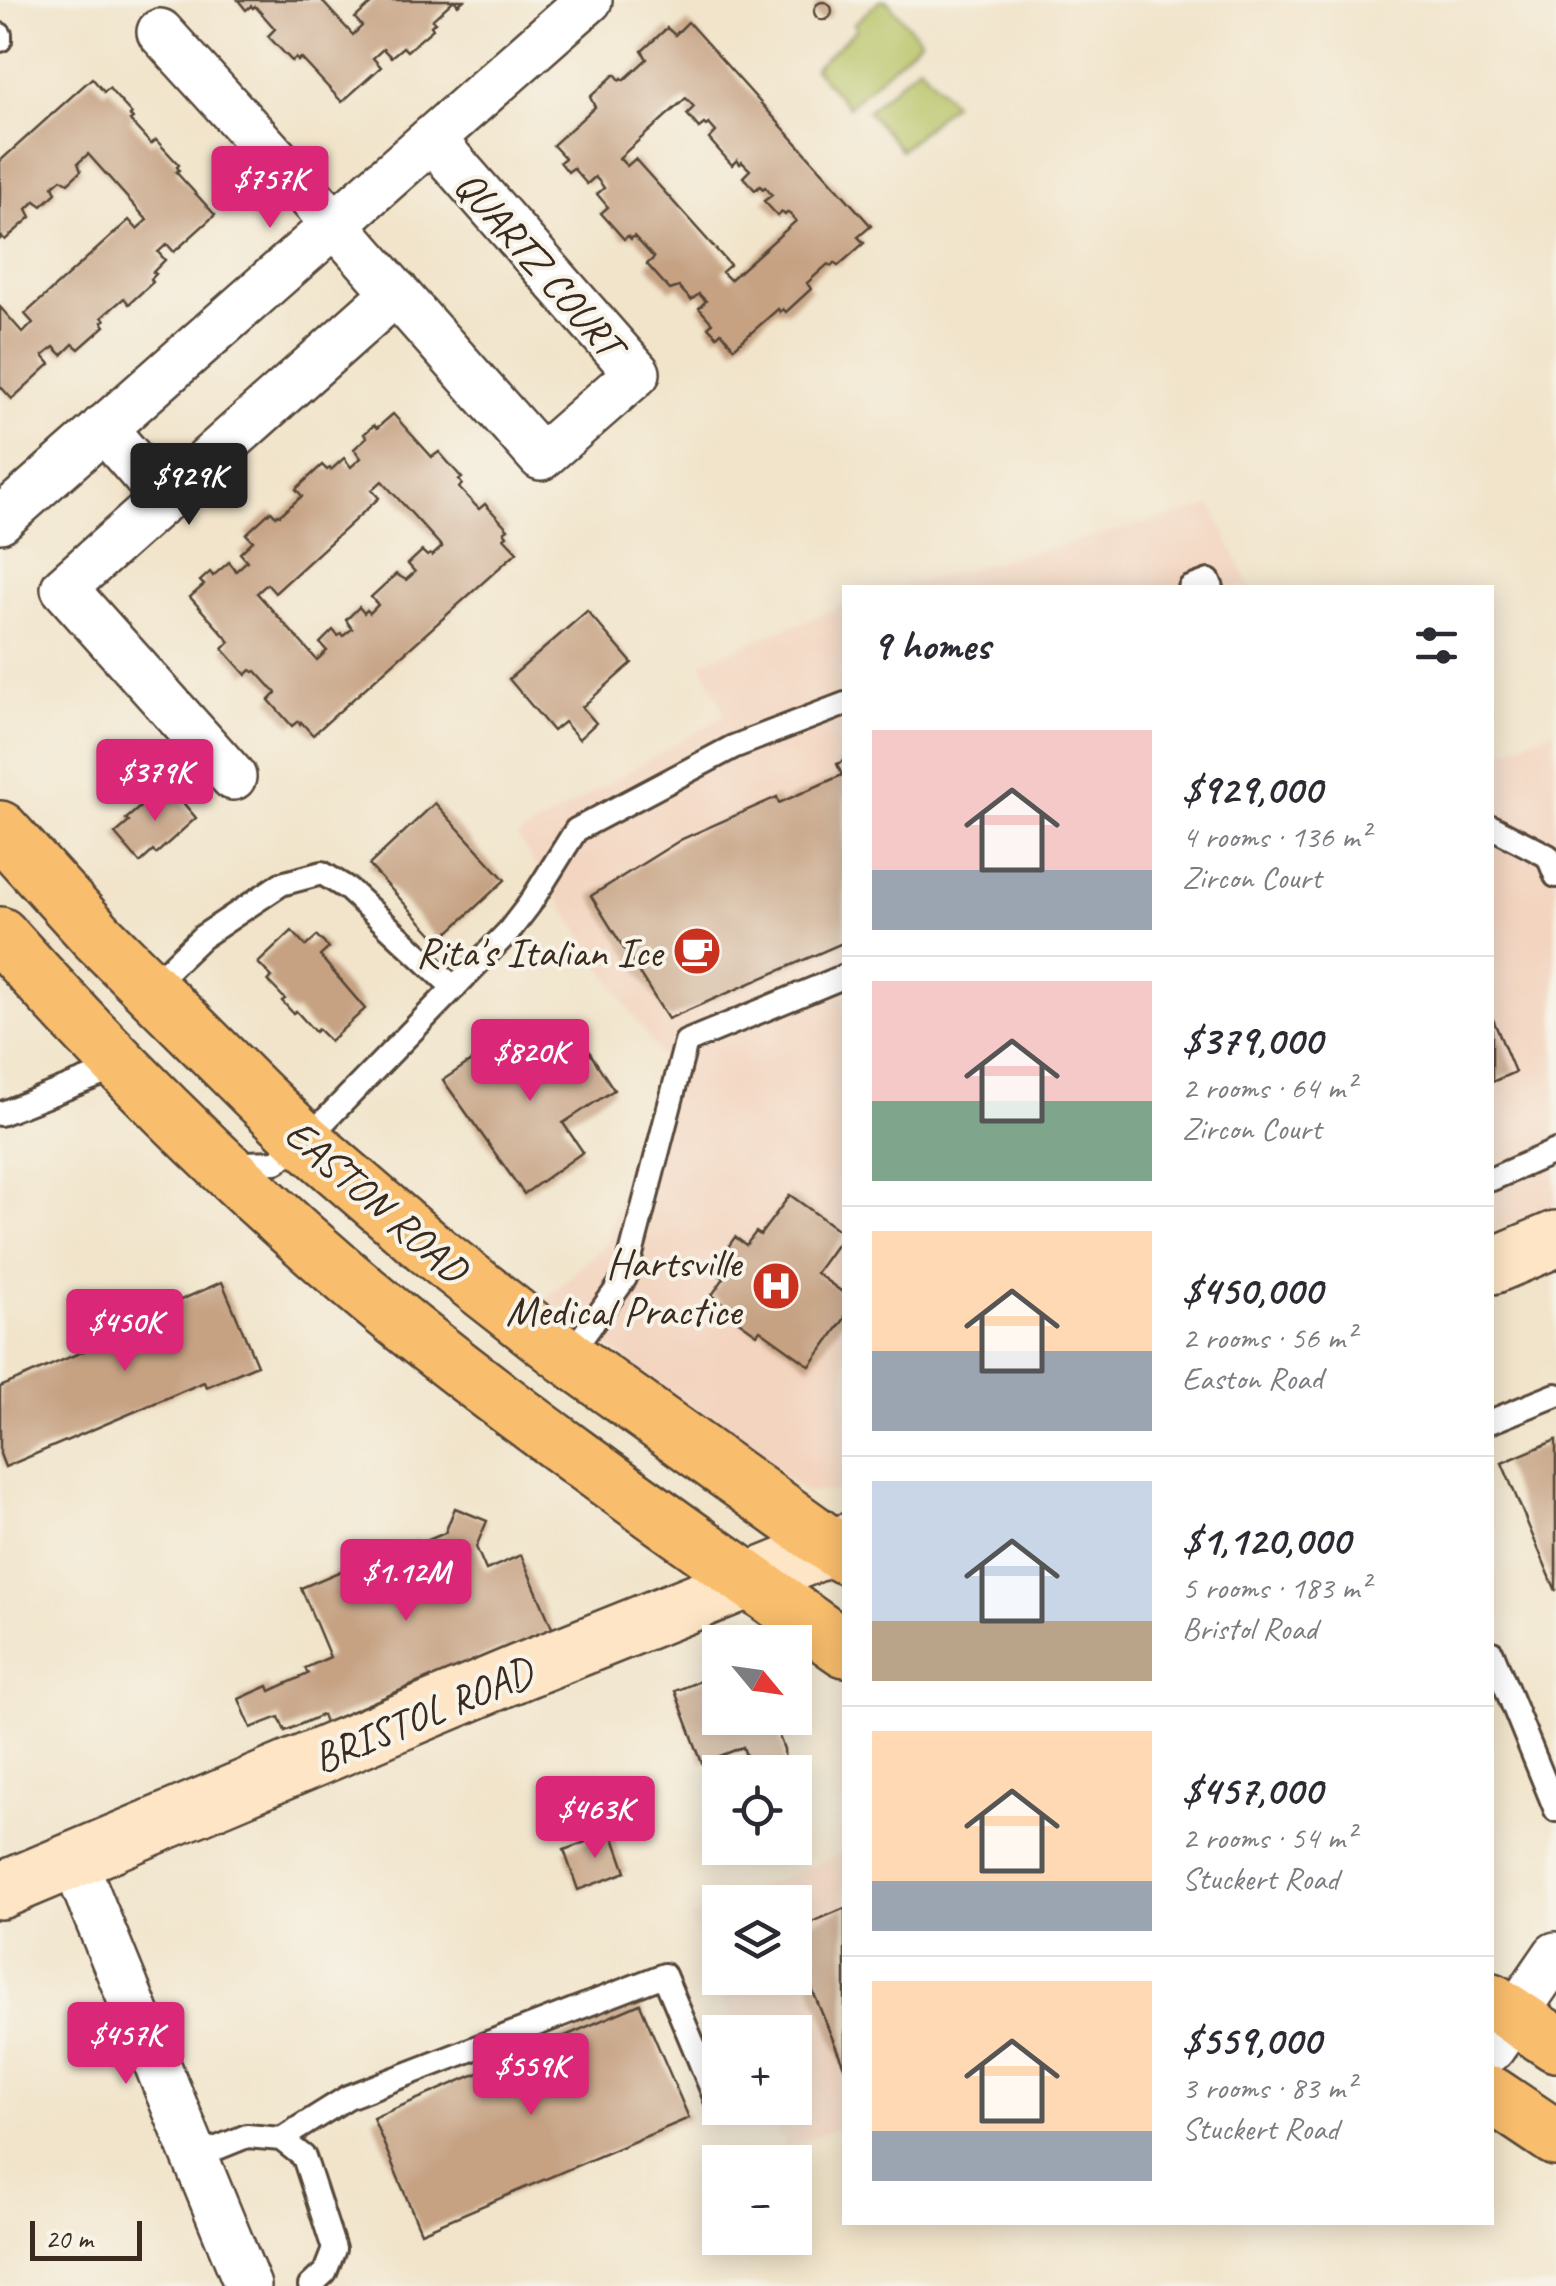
<!DOCTYPE html>
<html lang="en">
<head>
<meta charset="utf-8">
<style>
  body { margin:0; font-family:Caveat,sans-serif; background:#f2f2f3; color:#2b2b33; height:100vh; display:flex; flex-direction:column; font-size:38px; white-space:nowrap }
  * { box-sizing:border-box; margin:0 }
  p { font-size:32px; color:#7c7c81 }
  .icon { flex:none; width:55px; height:55px; fill:none; stroke:currentColor; stroke-width:2; stroke-linecap:round; stroke-linejoin:round }
  .map { position:relative; flex:1; overflow:hidden }
  .drawer { position:absolute; left:842px; top:585px; width:652px; height:1640px; display:flex; flex-direction:column; background:#fff; border-radius:0px; box-shadow:0 5px 25px #0003 }
  .drawer>* { flex:none }
  .needle { width:65px; rotate:119deg }
  .tools { position:absolute; left:702px; top:1625px; display:grid; gap:20px }
  .tools a { display:grid; place-items:center; width:110px; height:110px; border-radius:0px; background:#fff; box-shadow:0 5px 25px #0003; font-size:50px }
  .scale { position:absolute; left:30px; bottom:25px; width:112px; box-sizing:border-box; padding-left:10px; border:5px solid #3b2a1e; border-top:0; font-size:28px; line-height:35px; white-space:nowrap; color:#3b2a1e; -webkit-text-stroke:8px #f7f3e8; paint-order:stroke }
  .price { position:absolute; translate:-50% -85px; padding:0 22px; border-radius:10px; background:#db2777; color:#fff; font-size:32px; line-height:65px; filter:drop-shadow(0 2px 5px #0008) }
  .price::after { content:''; position:absolute; left:50%; top:60px; width:30px; height:22px; margin-left:-15px; background:inherit; clip-path:polygon(0 0,100% 0,50% 100%) }
  .price.on { background:#222; color:#fff }
  ul { padding:0; list-style:none }
  li { display:flex; align-items:center; gap:30px; height:250px; padding:0 30px }
  li+li { border-top:2px solid #e1e1e2 }
  li span { display:grid; place-items:center; flex:none; width:280px; height:200px; border-radius:0px; color:#555 }
  li>.icon { margin-inline-start:auto }
  span .icon { width:120px; height:120px; fill:#fffc; stroke-width:1 }
  li b { font-size:42px }
  h2 { display:flex; justify-content:space-between; align-items:center; height:120px; padding:0 30px; font-size:42px }
  .map>svg:first-child { display:block }
  .built { fill:#f3d4bf }
  .green { fill:#b6c263; stroke:#787640; stroke-width:2.5 }
  .building { fill:#c6a283; fill-rule:evenodd }
  .lines { fill:none; stroke-linecap:round; stroke-linejoin:round }
  .service-casing { stroke:#564638; stroke-width:28 }
  .minor-casing { stroke:#564638; stroke-width:50 }
  .secondary-casing { stroke:#564638; stroke-width:60 }
  .trunk-casing { stroke:#564638; stroke-width:60 }
  .service { stroke:#fff; stroke-width:22 }
  .minor { stroke:#fff; stroke-width:45 }
  .secondary { stroke:#fde5c5; stroke-width:55 }
  .trunk { stroke:#f9be6d; stroke-width:55 }
  .labels { text-anchor:middle; stroke-width:8; stroke-linejoin:round; paint-order:stroke }
  .street-label { font-size:42px; fill:#3b2a1e; stroke:#f7f3e8 }
  .poi-label { font-size:42px; fill:#3b2a1e; stroke:#f7f3e8; text-anchor:end }
</style>
</head>
<body>
<div class="map">
<svg width="1556" height="2286" viewBox="0 0 1556 2286">
  <rect width="100%" height="100%" fill="#f7f3e8"/>
  <filter id="ink" filterUnits="userSpaceOnUse"><feTurbulence type="fractalNoise" baseFrequency=".01" numOctaves="2"/><feDisplacementMap in="SourceGraphic" scale="20" xChannelSelector="R" yChannelSelector="G"/><feConvolveMatrix kernelMatrix="1 2 1 2 8 2 1 2 1" color-interpolation-filters="sRGB"/></filter>
  <filter id="wash" filterUnits="userSpaceOnUse"><feTurbulence type="fractalNoise" baseFrequency=".0048" numOctaves="4" result="noise"/><feDisplacementMap in="SourceGraphic" scale="40" xChannelSelector="R" yChannelSelector="G"/><feGaussianBlur stdDeviation="2.25" result="paint"/><feColorMatrix in="noise" values="0 0 0 0 0 0 0 0 0 0 0 0 0 0 0 0 0 1.4 0 .05"/><feComposite in="paint" operator="in"/></filter>
  <g filter="url(#wash)">
    <rect width="100%" height="100%" fill="#f1e4ca"/>
    <g class="built">
      <polygon points="1212,506 1250,587 896,588"/>
      <polygon points="845,605 845,1491 805,1492 545,1300 607,1243 663,1060 517,837 725,715 702,662"/>
      <polygon points="1555,729 1556,1205 1493,1231 1493,755"/>
      <polygon points="845,1852 845,2125 785,2148 768,2108 795,2108 795,2032 737,2032 690,1918 720,1905 720,1978 795,1978 795,1902 727,1902"/>
    </g>
    <g class="green">
      <polygon points="880,0 886,0 921,40 848,107 814,68 857,29 854,24"/>
      <polygon points="919,65 953,103 901,150 867,111"/>
    </g>
    <g id="blocks">
      <g class="building">
        <polygon points="238,0 321,0 353,35 362,26 355,18 375,0 464,0 458,5 454,0 432,20 435,22 431,26 433,29 407,51 403,47 391,57 383,49 373,58 381,67 342,102 301,58 298,61 296,58 292,61 286,55 268,36 275,29 255,6 253,8 251,6 246,10"/>
        <circle cx="823" cy="11" r="9"/>
        <path d="M 688,22 L 871,226 L 858,237 L 864,243 L 838,266 L 835,263 L 831,266 L 828,264 L 807,283 L 811,289 L 786,312 L 783,309 L 780,312 L 778,309 L 734,348 L 721,332 L 717,336 L 708,327 L 712,323 L 699,308 L 706,301 L 699,294 L 691,300 L 679,287 L 670,290 L 647,264 L 654,258 L 634,236 L 631,239 L 628,236 L 624,239 L 601,213 L 608,207 L 597,194 L 604,188 L 600,182 L 595,177 L 587,184 L 573,168 L 568,172 L 560,162 L 565,158 L 553,145 L 595,107 L 590,97 L 615,74 L 620,80 L 622,78 L 624,80 L 647,59 L 642,51 L 667,28 L 675,35 ZM 686,98 L 694,107 L 687,114 L 699,128 L 704,124 L 706,126 L 709,124 L 716,132 L 709,139 L 732,165 L 737,160 L 740,164 L 742,162 L 750,170 L 743,177 L 755,190 L 760,186 L 763,189 L 765,187 L 772,195 L 764,201 L 778,216 L 782,212 L 785,215 L 788,212 L 796,221 L 730,280 L 722,272 L 730,265 L 635,159 L 627,166 L 619,158 Z"/>
        <polygon points="92,78 104,92 109,88 113,93 132,114 130,116 133,119 130,121 151,144 156,140 179,165 177,167 179,170 176,172 215,215 174,252 167,244 158,252 165,260 153,272 156,274 151,279 153,282 129,304 124,298 102,317 105,320 102,322 105,326 79,349 73,344 62,355 54,347 43,356 50,364 12,399 0,386 0,307 23,333 33,323 25,314 129,220 137,229 147,220 88,154 78,163 81,171 68,183 61,179 53,186 56,193 42,206 35,201 27,209 31,217 5,240 2,237 0,239 0,161"/>
        <path d="M 393,414 L 432,457 L 439,452 L 462,478 L 459,480 L 462,484 L 459,488 L 479,509 L 485,504 L 508,529 L 504,532 L 507,536 L 504,538 L 517,552 L 313,735 L 301,722 L 300,724 L 298,721 L 292,726 L 269,700 L 276,693 L 256,671 L 254,672 L 251,670 L 246,675 L 223,649 L 230,642 L 190,597 L 204,585 L 200,581 L 210,572 L 213,576 L 229,562 L 236,571 L 247,561 L 240,553 L 253,541 L 246,534 L 271,511 L 276,516 L 278,514 L 280,515 L 302,496 L 296,489 L 322,465 L 327,470 L 330,468 L 331,470 L 344,458 L 351,467 L 361,458 L 354,449 L 367,437 L 364,434 L 374,425 L 377,428 ZM 382,481 L 442,547 L 432,556 L 430,554 L 427,556 L 422,551 L 408,564 L 415,572 L 406,580 L 396,574 L 371,597 L 378,605 L 370,613 L 367,610 L 364,613 L 359,607 L 346,620 L 352,629 L 343,636 L 341,634 L 338,636 L 333,630 L 320,643 L 327,651 L 317,660 L 257,593 L 267,584 L 275,593 L 379,498 L 372,490 Z"/>
        <polygon points="587,611 632,663 582,707 596,723 579,739 564,722 553,731 509,679"/>
        <polygon points="845,760 845,942 668,1019 591,896 682,839 777,797 779,803 842,775 837,764"/>
        <polygon points="167,784 196,818 156,854 153,851 140,863 115,834 129,822 126,819"/>
        <polygon points="435,803 505,880 439,941 369,865"/>
        <polygon points="292,931 306,946 317,936 329,948 320,956 365,1009 330,1041 318,1029 315,1032 296,1011 293,1013 282,1001 285,999 268,981 272,977 258,963"/>
        <polygon points="1492,1017 1515,1072 1492,1082"/>
        <polygon points="575,1030 614,1090 563,1123 583,1152 524,1194 443,1080 505,1038 525,1065"/>
        <polygon points="790,1195 844,1234 816,1273 845,1294 845,1318 810,1366 760,1330 757,1334 722,1309 725,1305 712,1295 724,1278 712,1270 735,1237 746,1245 756,1232 760,1235"/>
        <polygon points="222,1282 257,1365 206,1387 204,1382 5,1467 0,1454 0,1387 140,1327 137,1319"/>
        <polygon points="1556,1440 1556,1591 1502,1463"/>
        <polygon points="455,1508 487,1521 476,1547 486,1570 521,1555 553,1630 505,1651 504,1648 431,1679 431,1677 325,1723 322,1715 285,1731 279,1717 251,1728 239,1699 268,1686 270,1691 308,1674 305,1668 330,1657 301,1588 383,1553 384,1555 417,1540 419,1544 445,1533"/>
        <polygon points="720,1673 720,1718 795,1718 796,1721 780,1728 782,1732 778,1734 784,1749 785,1771 757,1772 748,1762 743,1747 702,1763 675,1691"/>
        <polygon points="612,1832 626,1872 578,1890 564,1850"/>
        <polygon points="845,1908 845,2069 795,1948 795,1929"/>
        <polygon points="640,2004 689,2118 421,2232 373,2118"/>
      </g>
    </g>
  </g>
  <g filter="url(#ink)">
    <use href="#blocks" fill-opacity="0" stroke="#564638" stroke-width="2.5"/>
    <g class="lines">
      <g class="service-casing">
        <g id="service">
          <polyline points="0,35 0,40"/>
          <polyline points="1190,588 1209,581 1212,588"/>
          <polyline points="1492,827 1548,856 1556,876"/>
          <polyline points="149,988 202,937 281,884 322,873 348,889 454,988"/>
          <polyline points="0,1114 122,1066"/>
          <polyline points="232,1159 244,1163 276,1162 305,1141 509,931 529,905 576,830 733,747 845,704"/>
          <polyline points="1492,1179 1556,1151"/>
          <polyline points="568,1357 625,1278 686,1042 845,976"/>
          <polyline points="1492,1421 1556,1395"/>
          <polyline points="1492,1653 1556,1810"/>
          <polyline points="281,2139 348,2097 664,1975 718,2104"/>
          <polyline points="195,2157 247,2136 281,2139 304,2157 334,2249 325,2272 310,2286"/>
        </g>
      </g>
      <g class="minor-casing">
        <g id="minor">
          <polyline points="160,32 335,224 541,457 637,373 432,139"/>
          <polyline points="103,428 165,499"/>
          <polyline points="0,520 589,0"/>
          <polyline points="233,777 64,588 396,292"/>
          <polyline points="74,1861 248,2286"/>
          <polyline points="1492,2048 1556,1955"/>
        </g>
      </g>
      <g class="secondary-casing">
        <g id="secondary">
          <polyline points="1492,1266 1556,1239"/>
          <polyline points="0,1891 520,1672 845,1542"/>
        </g>
      </g>
      <g class="trunk-casing">
        <g id="trunk">
          <polyline points="0,829 97,936 257,1095 305,1141 429,1248 568,1357 845,1556"/>
          <path d="M 0,935 C 126,1076 262,1211 410,1330 C 550,1442 699,1544 845,1649"/>
          <polyline points="1492,2001 1556,2044"/>
          <polyline points="1492,2095 1556,2138"/>
        </g>
      </g>
      <use href="#service" class="service"/>
      <use href="#minor" class="minor"/>
      <use href="#secondary" class="secondary"/>
      <use href="#trunk" class="trunk"/>
    </g>
  </g>
  <defs>
    <g id="cafe-disc" transform="scale(2.5)"><circle r="9.5" fill="#c8321e" stroke="#f7f3e8"/><path d="M-5.5-4.5H6V0H3Q3 3.5 0 3.5H-2.5Q-5.5 3.5-5.5 0ZM3-3.2v2h1.7v-2ZM-6 4.5H4V6H-6Z" fill="#fff"/></g>
    <g id="hospital-disc" transform="scale(2.5)"><circle r="9.5" fill="#c8321e" stroke="#f7f3e8"/><path d="M-5-5h3v3.5h4V-5h3V5h-3V1.5h-4V5h-3Z" fill="#fff"/></g>
  </defs>
  <g fill-rule="evenodd">
    <use href="#cafe-disc" x="697" y="951"/>
    <use href="#hospital-disc" x="776" y="1286"/>
  </g>
  <g class="labels">
    <g class="street-label">
      <text transform="translate(540 263) rotate(49)" y="15">QUARTZ COURT</text>
      <text transform="translate(377 1200) rotate(41)" y="15">EASTON ROAD</text>
      <text transform="translate(422 1714) rotate(-23)" y="15">BRISTOL ROAD</text>
    </g>
    <g class="poi-label">
      <text x="662" y="966">Rita's Italian Ice</text>
      <text x="741" y="1277">Hartsville<tspan x="741" dy="48">Medical Practice</tspan></text>
    </g>
  </g>
</svg>
<div class="tools">
<a><svg class="needle" viewBox="-14 -14 28 28"><path d="M0-13l5 13h-10z" fill="#e53935"/><path d="M0 13l5-13h-10z" fill="#7c7c81"/></svg></a>
<a><svg class="icon" aria-label="locate" viewBox="0 0 24 24"><circle cx="12" cy="12" r="6"/><path d="M12 2v4M12 18v4M2 12h4M18 12h4"/></svg></a>
<a><svg class="icon" aria-label="layers" viewBox="0 0 24 24"><path d="M12 4l9 5-9 5-9-5zM3 14l9 5 9-5"/></svg></a>
<a>+</a>
<a>−</a>
</div>
<div class="scale">20 m</div>
<b class="price" style="left:270px;top:231px">$757K</b>
<b class="price on" style="left:189px;top:528px">$929K</b>
<b class="price" style="left:155px;top:824px">$379K</b>
<b class="price" style="left:530px;top:1104px">$820K</b>
<b class="price" style="left:125px;top:1374px">$450K</b>
<b class="price" style="left:406px;top:1624px">$1.12M</b>
<b class="price" style="left:595px;top:1861px">$463K</b>
<b class="price" style="left:126px;top:2087px">$457K</b>
<b class="price" style="left:531px;top:2118px">$559K</b>
<section class="drawer">
<h2>9 homes<svg class="icon" aria-label="filters" viewBox="0 0 24 24"><path d="M4 7h16M4 17h16"/><circle cx="9" cy="7" r="2"/><circle cx="15" cy="17" r="2"/></svg></h2>
<ul>
<li><span style="background:linear-gradient(#f6c9c9 70%,#9aa5b1 0)"><svg class="icon" aria-label="home" viewBox="0 0 24 24"><path d="M3 11l9-7 9 7M6 9v11h12V9"/></svg></span><div><b>$929,000</b><p>4 rooms · 136 m²</p><p>Zircon Court</p></div></li>
<li><span style="background:linear-gradient(#f6c9c9 60%,#7fa58c 0)"><svg class="icon" aria-label="home" viewBox="0 0 24 24"><path d="M3 11l9-7 9 7M6 9v11h12V9"/></svg></span><div><b>$379,000</b><p>2 rooms · 64 m²</p><p>Zircon Court</p></div></li>
<li><span style="background:linear-gradient(#ffd9b3 60%,#9aa5b1 0)"><svg class="icon" aria-label="home" viewBox="0 0 24 24"><path d="M3 11l9-7 9 7M6 9v11h12V9"/></svg></span><div><b>$450,000</b><p>2 rooms · 56 m²</p><p>Easton Road</p></div></li>
<li><span style="background:linear-gradient(#c9d6e8 70%,#b9a48a 0)"><svg class="icon" aria-label="home" viewBox="0 0 24 24"><path d="M3 11l9-7 9 7M6 9v11h12V9"/></svg></span><div><b>$1,120,000</b><p>5 rooms · 183 m²</p><p>Bristol Road</p></div></li>
<li><span style="background:linear-gradient(#ffd9b3 75%,#9aa5b1 0)"><svg class="icon" aria-label="home" viewBox="0 0 24 24"><path d="M3 11l9-7 9 7M6 9v11h12V9"/></svg></span><div><b>$457,000</b><p>2 rooms · 54 m²</p><p>Stuckert Road</p></div></li>
<li><span style="background:linear-gradient(#ffd9b3 75%,#9aa5b1 0)"><svg class="icon" aria-label="home" viewBox="0 0 24 24"><path d="M3 11l9-7 9 7M6 9v11h12V9"/></svg></span><div><b>$559,000</b><p>3 rooms · 83 m²</p><p>Stuckert Road</p></div></li>
</ul>
</section>
</div>
</body>
</html>
